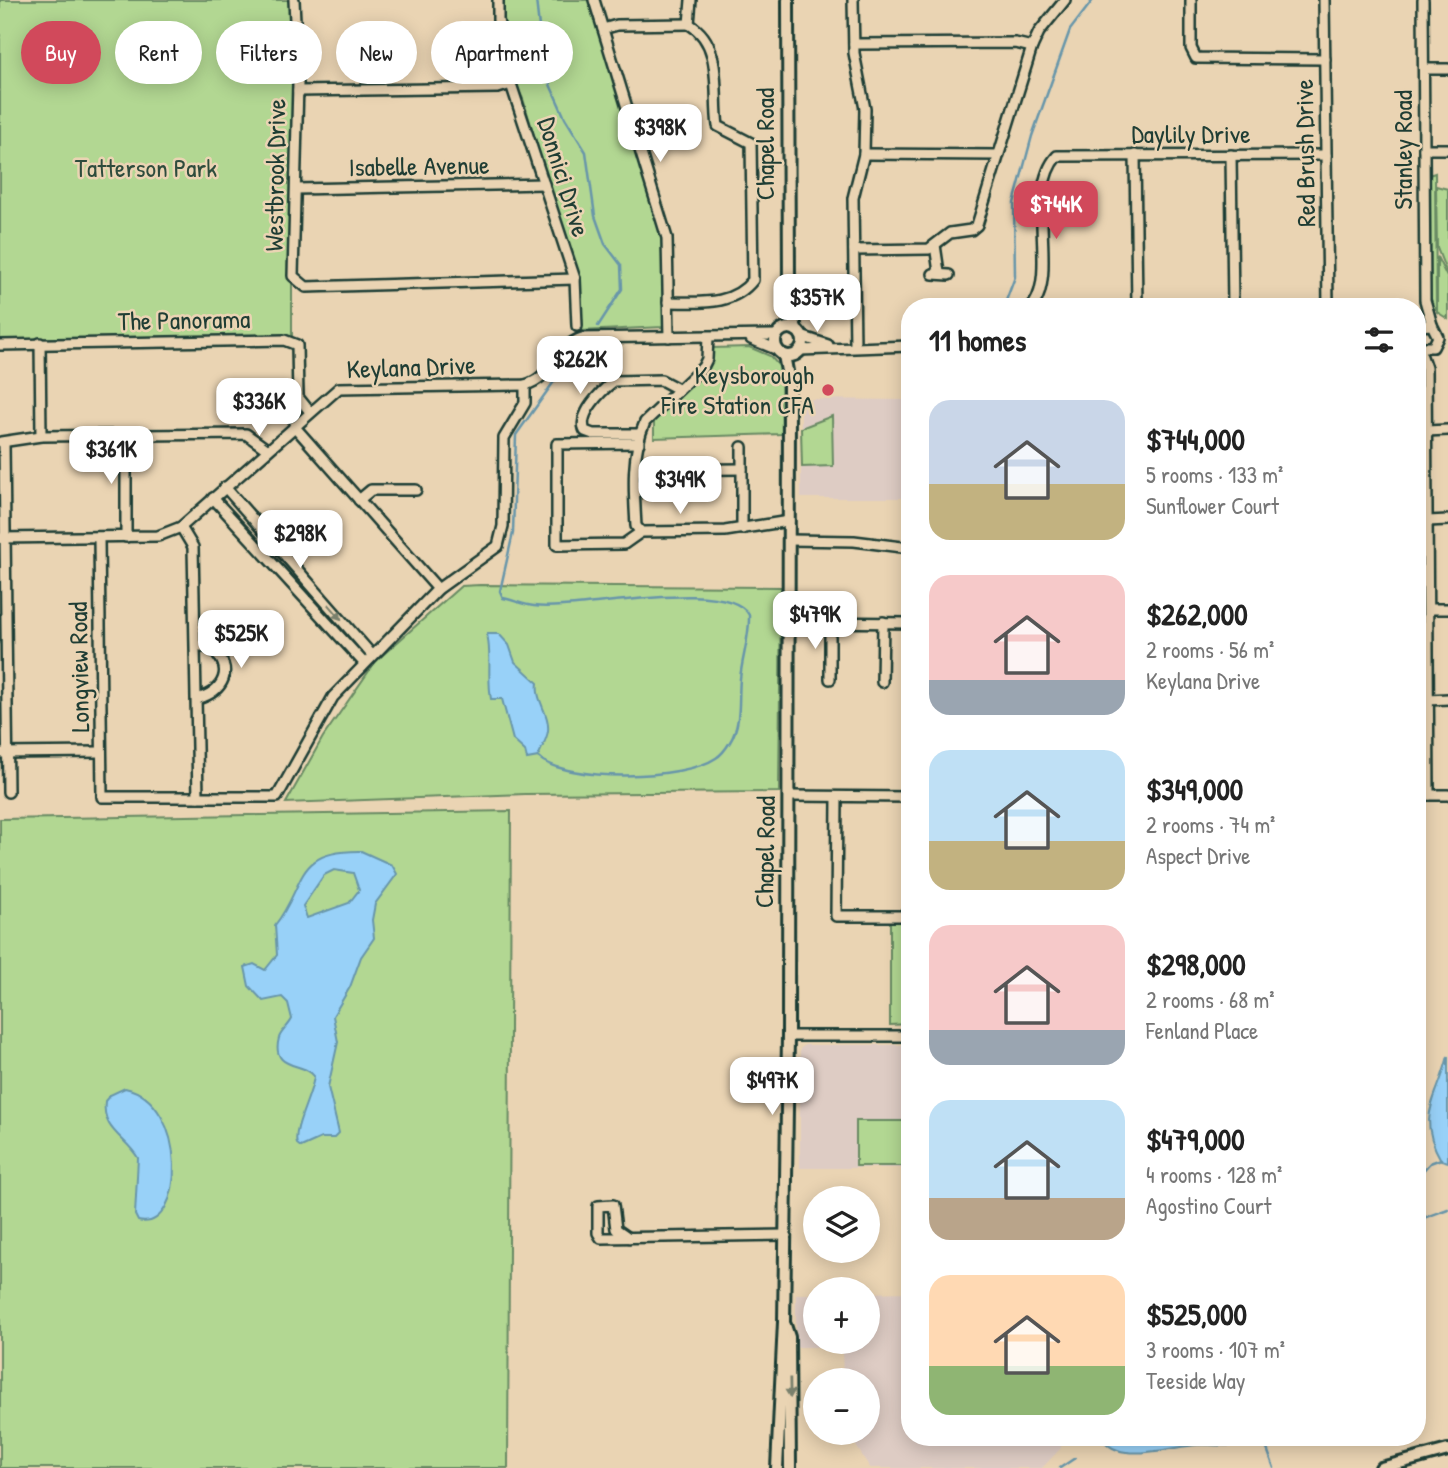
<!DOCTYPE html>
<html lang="en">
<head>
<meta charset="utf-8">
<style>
  body { margin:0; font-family:"Patrick Hand",sans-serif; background:#f2f2f2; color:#222; height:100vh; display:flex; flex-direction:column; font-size:26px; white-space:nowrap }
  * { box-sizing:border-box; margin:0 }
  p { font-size:23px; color:#767676 }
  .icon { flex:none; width:38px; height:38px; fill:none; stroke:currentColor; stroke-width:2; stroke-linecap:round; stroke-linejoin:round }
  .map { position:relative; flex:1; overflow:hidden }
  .panel { position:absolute; left:901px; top:298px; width:525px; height:1148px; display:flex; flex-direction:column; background:#fff; border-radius:28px; box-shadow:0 4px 18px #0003 }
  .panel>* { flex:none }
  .hud { position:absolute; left:21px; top:21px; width:665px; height:63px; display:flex; gap:14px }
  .buttons { position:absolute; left:803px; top:1186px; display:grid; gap:14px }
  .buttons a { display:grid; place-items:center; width:77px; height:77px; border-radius:50%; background:#fff; box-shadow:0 4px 18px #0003; font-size:35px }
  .price { position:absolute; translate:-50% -60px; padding:0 16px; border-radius:14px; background:#fff; color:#222; font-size:23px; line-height:46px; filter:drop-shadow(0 2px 4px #0008) }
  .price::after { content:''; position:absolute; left:50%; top:42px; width:21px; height:16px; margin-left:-10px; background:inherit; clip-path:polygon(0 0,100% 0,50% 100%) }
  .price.active { background:#d1495b; color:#fff }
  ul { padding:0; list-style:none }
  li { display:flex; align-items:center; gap:21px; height:175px; padding:0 28px }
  li span { display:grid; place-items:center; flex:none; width:196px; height:140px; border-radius:21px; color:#555 }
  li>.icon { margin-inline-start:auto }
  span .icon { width:84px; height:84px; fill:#fffc; stroke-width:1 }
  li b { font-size:30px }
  h2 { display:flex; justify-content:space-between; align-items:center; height:84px; padding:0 28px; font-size:30px }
  .chip { padding:0 24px; border-radius:32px; background:#fff; box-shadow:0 4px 18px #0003; font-size:24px; line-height:63px }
  .chip.active { background:#d1495b; color:#fff }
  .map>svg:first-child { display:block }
  .built { fill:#deccc4 }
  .green { fill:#b2d792; stroke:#688a63; stroke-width:2 }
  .water { fill:#98d1f8; stroke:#6896aa; stroke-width:2; fill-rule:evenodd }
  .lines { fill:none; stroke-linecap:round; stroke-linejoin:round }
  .stream { stroke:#6896aa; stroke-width:2.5 }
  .minor-casing { stroke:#1f3d34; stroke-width:14 }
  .major-casing { stroke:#1f3d34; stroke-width:16 }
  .minor { stroke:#ead4b3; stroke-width:9 }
  .major { stroke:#ead4b3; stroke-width:10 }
  .oneway { fill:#7a816d }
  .poi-dot { fill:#d1495b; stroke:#ead4b3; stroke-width:2.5 }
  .labels { text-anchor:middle; stroke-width:5; stroke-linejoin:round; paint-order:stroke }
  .street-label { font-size:26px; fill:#1f3d34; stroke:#ead4b3 }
  .park-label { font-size:26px; fill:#2e4c3d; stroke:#ead4b3 }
  .poi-label { font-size:26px; fill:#1f3d34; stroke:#ead4b3; text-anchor:end }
</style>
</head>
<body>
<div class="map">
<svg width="1448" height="1468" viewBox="0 0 1448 1468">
  <rect width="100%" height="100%" fill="#ead4b3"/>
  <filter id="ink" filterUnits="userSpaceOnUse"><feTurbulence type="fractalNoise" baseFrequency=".0143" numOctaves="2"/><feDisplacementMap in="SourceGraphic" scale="14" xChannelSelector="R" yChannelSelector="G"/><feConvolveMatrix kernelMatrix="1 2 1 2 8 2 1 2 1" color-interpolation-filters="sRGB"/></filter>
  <g filter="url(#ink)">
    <g class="built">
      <polygon points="801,399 910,400 910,498 801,498"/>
      <polygon points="805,1045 910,1045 910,1168 800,1168 800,1049"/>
      <polygon points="910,1292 910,1437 1060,1437 1061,1448 1042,1468 870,1468 848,1433 868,1433 868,1381 843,1381 842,1347 796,1347 796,1294 815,1294 816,1342 868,1342 868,1293"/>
    </g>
    <g class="green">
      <polygon points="0,0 292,0 292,336 0,342"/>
      <path d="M 503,0 L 591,0 L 665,248 L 663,327 L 581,331 L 580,288 L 523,99 C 508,70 503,33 503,0 Z"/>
      <polygon points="1435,173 1436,309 1430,309 1429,175"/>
      <polygon points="1436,186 1448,189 1448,276 1437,248"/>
      <polygon points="1437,257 1448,279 1448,319 1437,312"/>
      <polygon points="749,347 770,356 781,368 782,434 654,438 654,418 711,360 712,348"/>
      <polygon points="832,416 833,466 802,467 801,428"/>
      <polygon points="480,585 781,587 779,792 525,794 286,803 323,737 376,661 461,586"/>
      <polygon points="511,811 508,1468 0,1468 0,819"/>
      <polygon points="890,919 910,919 910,1024 890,1025"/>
      <rect x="856" y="1121" width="50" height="45"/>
    </g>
    <g class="water">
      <path d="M 487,634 L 499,634 L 509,645 L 515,662 L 538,683 C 535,701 550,713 548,731 C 547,739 541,749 538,757 L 527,759 L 525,751 L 513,740 L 502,699 L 491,699 C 487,677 492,655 487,634 Z"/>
      <path d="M 361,851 L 392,865 L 397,874 L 375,904 L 372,920 L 374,938 L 361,957 L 350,987 L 333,1016 L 338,1042 L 328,1087 L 339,1133 L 334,1138 L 321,1138 L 301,1147 L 297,1144 C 292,1130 313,1093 314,1076 C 305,1062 270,1071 279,1038 C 281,1031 289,1026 292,1019 L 288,1003 L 282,997 L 263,1001 L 249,986 L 245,967 L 254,964 L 265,970 L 277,955 L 275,925 C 307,885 292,850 361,851 ZM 334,870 L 353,873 L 359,890 L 349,903 L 307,918 L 303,906 L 324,875 Z"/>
      <path d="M 1448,1056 L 1448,1162 L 1441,1160 C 1415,1115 1438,1099 1448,1056 Z"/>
      <path d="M 125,1088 C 190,1102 186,1233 138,1221 L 135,1215 L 138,1158 C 126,1137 101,1130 105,1101 L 110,1095 Z"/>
      <path d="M 1102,1437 L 1251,1437 L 1241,1445 C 1226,1447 1212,1444 1197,1445 C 1172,1446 1116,1466 1102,1437 Z"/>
    </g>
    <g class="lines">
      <g class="stream">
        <polyline points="536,0 544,71 565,118 586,152 595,216 605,244 621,265 622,289 598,326"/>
        <polyline points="1004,306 1015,277 1014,203 1032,136 1070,30 1093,0"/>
        <path d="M 538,757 C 567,783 684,780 716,758 C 721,755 727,747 730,742 C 742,723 738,699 740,679 C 742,657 750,637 749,615 C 728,575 575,612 534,606 C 524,605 513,600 503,598 L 500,591 L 513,533 L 516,435 L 553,383 L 585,349"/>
        <polyline points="1419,1175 1430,1163 1441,1159"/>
        <polyline points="1419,1218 1419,1208"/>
        <polyline points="1418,1220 1448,1209"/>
        <polyline points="1266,1446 1274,1468"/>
        <polyline points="1060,1468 1075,1458"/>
      </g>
      <g class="minor-casing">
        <g id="minor">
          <polyline points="294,0 298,84 293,276 306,287 575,279"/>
          <polyline points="498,0 498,20 511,84 575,279 577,326"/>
          <polyline points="594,0 667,238 669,337"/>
          <polyline points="853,0 854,53 865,109 864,154 853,198 855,347"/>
          <polyline points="1191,0 1191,48 1196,58 1325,59"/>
          <polyline points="1324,0 1328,306"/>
          <polyline points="1423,0 1425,300 1432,325"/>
          <polyline points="689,24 691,0"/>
          <polyline points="603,29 617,25 689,24"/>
          <polyline points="854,44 1015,43 1032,47"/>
          <polyline points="1424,69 1448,69"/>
          <polyline points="298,91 498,88 511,84"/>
          <polyline points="1424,149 1448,149"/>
          <polyline points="864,154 998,155"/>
          <polyline points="1135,155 1137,306"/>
          <polyline points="1231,155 1233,306"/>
          <polyline points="296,189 544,184"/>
          <polyline points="935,245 939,272"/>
          <polyline points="854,250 929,249 950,233 971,230 977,225 1032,47 1039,32 1065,0"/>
          <polyline points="933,274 949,275"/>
          <path d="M 668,302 C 699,302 732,307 753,280 L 751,143 L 718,126 C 713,93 724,44 689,24"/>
          <path d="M 1034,304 C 1057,270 1025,191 1057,156 L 1326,155"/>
          <polyline points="1418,326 1432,325 1438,337 1433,347 1418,347"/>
          <polyline points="801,336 828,345"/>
          <path d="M 708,337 L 707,359 L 703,367 L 645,422 C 631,453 634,493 636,526 L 641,532 L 725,531 L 789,521"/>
          <polyline points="751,339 778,350"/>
          <polyline points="40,343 41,436"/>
          <polyline points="0,345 284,340 297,345 298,397 310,412"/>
          <polyline points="1419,348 1426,368 1429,795"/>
          <polyline points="800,350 910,346"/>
          <polyline points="294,426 438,589"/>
          <polyline points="1426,431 1448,430"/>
          <path d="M 640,434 L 593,434 L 585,431 C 577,415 601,391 614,381 L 661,380 L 678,389"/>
          <polyline points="1,442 41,436 246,434 268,450"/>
          <polyline points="639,443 557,444 557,545 624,544 641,532"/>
          <polyline points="4,444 8,792"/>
          <polyline points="742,447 742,529"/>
          <polyline points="635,470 742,469"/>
          <polyline points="225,487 372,655"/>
          <polyline points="213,498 364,663"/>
          <polyline points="359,500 371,490 416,490"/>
          <polyline points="1428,521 1448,520"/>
          <polyline points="181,527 193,547 198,797"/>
          <polyline points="126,537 126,436"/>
          <path d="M 0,538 L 158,536 L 181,527 L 339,388 L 525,385 C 553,378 556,346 582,338 L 777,335"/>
          <polyline points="99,538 102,797 277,797 333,697 438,589 498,546 503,526 504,438 525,403 525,385"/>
          <polyline points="789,540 854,541 910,548"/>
          <polyline points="1429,609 1448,609"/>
          <polyline points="809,622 910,623"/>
          <path d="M 197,645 L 212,649 C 235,669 224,691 197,699"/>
          <polyline points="830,679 830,622"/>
          <polyline points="882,682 883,622"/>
          <polyline points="1428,700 1448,699"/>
          <polyline points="0,753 101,752"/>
          <polyline points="1418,795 1448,795"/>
          <polyline points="789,796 910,797"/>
          <polyline points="837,797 836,916 910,916"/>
          <polyline points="788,1036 910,1036"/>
          <polyline points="629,1238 616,1229 613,1205 598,1206 598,1233 601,1238 786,1235"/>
        </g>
      </g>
      <g class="major-casing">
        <g id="major">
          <polyline points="788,0 789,289 796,330"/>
          <circle cx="789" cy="342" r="14"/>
          <polyline points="785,1325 789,1337 790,1468"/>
          <polyline points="777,1468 784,1322 788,1036 789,382 784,355"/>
          <polyline points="1381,1468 1448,1450"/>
        </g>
      </g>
      <use href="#minor" class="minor"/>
      <use href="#major" class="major"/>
    </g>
    <defs><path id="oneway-solid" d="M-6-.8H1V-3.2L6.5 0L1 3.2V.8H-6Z" transform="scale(1.75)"/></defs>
    <g class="oneway">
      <use href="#oneway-solid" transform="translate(335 612) rotate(49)"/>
      <use href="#oneway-solid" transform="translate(790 1388) rotate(89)"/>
    </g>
  </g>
  <circle class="poi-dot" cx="828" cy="390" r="7"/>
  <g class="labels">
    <g class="street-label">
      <text x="1191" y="143">Daylily Drive</text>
      <text transform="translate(765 144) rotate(-90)" y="9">Chapel Road</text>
      <text transform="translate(1403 150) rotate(-90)" y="9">Stanley Road</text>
      <text transform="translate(1305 153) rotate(-91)" y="9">Red Brush Drive</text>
      <text transform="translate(419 166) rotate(-1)" y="9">Isabelle Avenue</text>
      <text transform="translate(275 175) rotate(-89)" y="9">Westbrook Drive</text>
      <text transform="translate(564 177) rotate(73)" y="9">Donnici Drive</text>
      <text transform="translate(184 320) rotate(-1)" y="9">The Panorama</text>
      <text transform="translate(411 367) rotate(-2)" y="9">Keylana Drive</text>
      <text transform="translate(79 667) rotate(-91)" y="9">Longview Road</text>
      <text transform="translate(765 852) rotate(-89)" y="9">Chapel Road</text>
    </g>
    <g class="park-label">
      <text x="146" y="177">Tatterson Park</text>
    </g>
    <g class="poi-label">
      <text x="814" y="384">Keysborough<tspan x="814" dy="30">Fire Station CFA</tspan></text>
    </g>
  </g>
</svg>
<div class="buttons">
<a><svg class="icon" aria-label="layers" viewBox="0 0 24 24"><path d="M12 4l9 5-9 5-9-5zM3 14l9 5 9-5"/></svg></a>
<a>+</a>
<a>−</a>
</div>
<b class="price" style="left:660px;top:164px">$398K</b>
<b class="price active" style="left:1056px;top:241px">$744K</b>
<b class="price" style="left:817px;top:334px">$357K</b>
<b class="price" style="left:580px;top:396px">$262K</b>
<b class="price" style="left:259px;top:438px">$336K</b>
<b class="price" style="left:111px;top:486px">$361K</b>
<b class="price" style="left:680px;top:516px">$349K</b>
<b class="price" style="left:300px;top:570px">$298K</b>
<b class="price" style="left:815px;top:651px">$479K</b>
<b class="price" style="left:241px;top:670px">$525K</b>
<b class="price" style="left:772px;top:1117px">$497K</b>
<div class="hud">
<a class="chip active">Buy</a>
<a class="chip">Rent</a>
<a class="chip">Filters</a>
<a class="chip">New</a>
<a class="chip">Apartment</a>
</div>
<section class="panel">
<h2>11 homes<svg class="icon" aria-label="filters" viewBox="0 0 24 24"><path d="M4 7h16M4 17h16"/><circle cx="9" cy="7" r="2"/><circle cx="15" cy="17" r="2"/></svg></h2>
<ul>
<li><span style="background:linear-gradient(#c9d6e8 60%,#c2b280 0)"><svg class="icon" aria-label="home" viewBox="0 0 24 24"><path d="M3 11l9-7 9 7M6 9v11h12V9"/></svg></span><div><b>$744,000</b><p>5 rooms · 133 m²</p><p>Sunflower Court</p></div></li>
<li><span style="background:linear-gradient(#f6c9c9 75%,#9aa5b1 0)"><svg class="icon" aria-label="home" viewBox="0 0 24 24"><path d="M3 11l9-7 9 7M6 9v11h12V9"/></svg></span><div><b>$262,000</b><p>2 rooms · 56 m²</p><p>Keylana Drive</p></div></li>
<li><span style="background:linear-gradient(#bfe0f5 65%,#c2b280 0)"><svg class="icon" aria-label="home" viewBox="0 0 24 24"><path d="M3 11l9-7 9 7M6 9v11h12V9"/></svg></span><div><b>$349,000</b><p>2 rooms · 74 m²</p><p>Aspect Drive</p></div></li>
<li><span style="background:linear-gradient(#f6c9c9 75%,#9aa5b1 0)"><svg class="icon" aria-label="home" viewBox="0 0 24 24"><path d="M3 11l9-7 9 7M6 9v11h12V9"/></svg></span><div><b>$298,000</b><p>2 rooms · 68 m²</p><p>Fenland Place</p></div></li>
<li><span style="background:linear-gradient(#bfe0f5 70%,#b9a48a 0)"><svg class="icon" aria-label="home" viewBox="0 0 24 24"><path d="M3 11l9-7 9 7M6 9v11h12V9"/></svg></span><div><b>$479,000</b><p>4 rooms · 128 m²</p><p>Agostino Court</p></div></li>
<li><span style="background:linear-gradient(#ffd9b3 65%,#8fb573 0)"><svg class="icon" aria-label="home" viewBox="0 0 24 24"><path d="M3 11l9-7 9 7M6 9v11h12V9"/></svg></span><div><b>$525,000</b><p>3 rooms · 107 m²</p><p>Teeside Way</p></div></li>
</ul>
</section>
</div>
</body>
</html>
